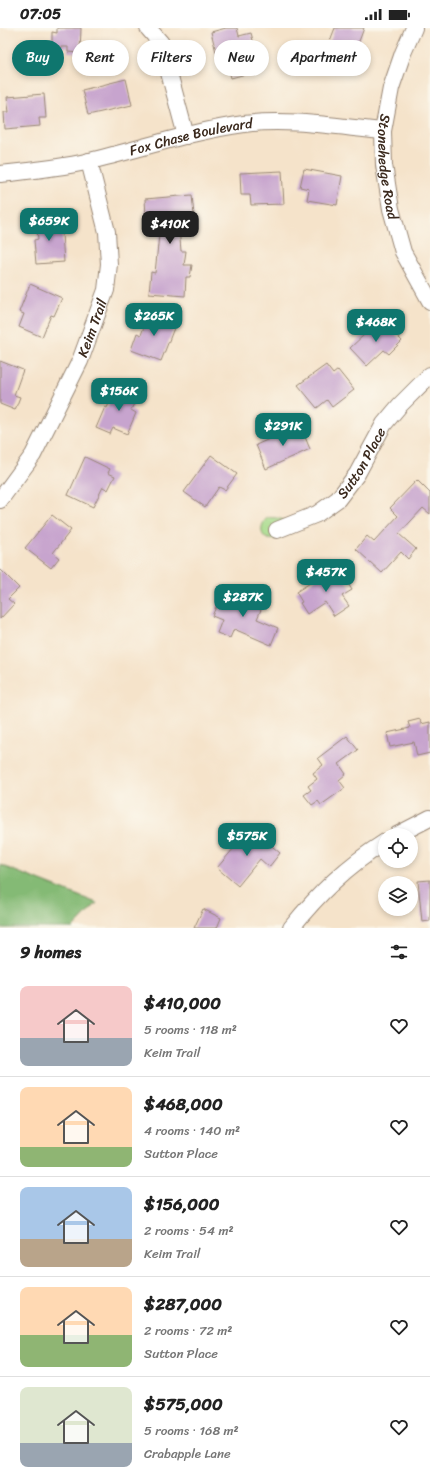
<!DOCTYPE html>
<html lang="en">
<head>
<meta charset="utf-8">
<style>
  body { margin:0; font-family:Sriracha,sans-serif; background:#f6f6f6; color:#222; height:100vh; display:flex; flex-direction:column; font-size:15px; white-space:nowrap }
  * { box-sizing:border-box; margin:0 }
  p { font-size:13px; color:#767676 }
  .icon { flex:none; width:22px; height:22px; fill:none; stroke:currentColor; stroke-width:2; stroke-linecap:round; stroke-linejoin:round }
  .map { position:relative; height:900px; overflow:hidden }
  .side { display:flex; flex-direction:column; background:#fff; flex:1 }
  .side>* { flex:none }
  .guide { position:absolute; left:12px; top:12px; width:406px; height:36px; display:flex; gap:8px }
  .fabs { position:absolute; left:378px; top:800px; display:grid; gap:8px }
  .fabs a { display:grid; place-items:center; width:40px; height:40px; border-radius:50%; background:#fff; box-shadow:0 2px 6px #0003; font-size:20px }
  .price { position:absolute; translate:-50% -34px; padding:0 9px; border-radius:8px; background:#0f766e; color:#fff; font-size:13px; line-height:26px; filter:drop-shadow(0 1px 2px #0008) }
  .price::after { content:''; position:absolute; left:50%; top:24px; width:12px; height:9px; margin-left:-6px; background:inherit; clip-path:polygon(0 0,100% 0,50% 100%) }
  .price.on { background:#222; color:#fff }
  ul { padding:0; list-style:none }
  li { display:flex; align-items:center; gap:12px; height:100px; padding:0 20px }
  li+li { border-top:1px solid #e0e0e0 }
  li span { display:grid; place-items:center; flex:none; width:112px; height:80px; border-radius:8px; color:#555 }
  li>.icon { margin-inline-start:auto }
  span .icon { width:48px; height:48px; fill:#fffc; stroke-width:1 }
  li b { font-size:17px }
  h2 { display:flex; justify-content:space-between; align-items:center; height:48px; padding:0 20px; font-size:17px }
  .tag { padding:0 14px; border-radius:18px; background:#fff; box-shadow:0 2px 6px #0003; font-size:14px; line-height:36px }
  .tag.on { background:#0f766e; color:#fff }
  .status { display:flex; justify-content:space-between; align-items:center; height:28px; padding:0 20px; background:#fff; direction:ltr }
  .status svg { height:11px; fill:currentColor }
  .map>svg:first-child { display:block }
  .green { fill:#a6da89; stroke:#708254 }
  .forest { fill:#84ba75; stroke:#60724a }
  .building { fill:#c7a4ce }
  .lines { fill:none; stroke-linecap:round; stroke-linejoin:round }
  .street-casing { stroke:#988674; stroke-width:18 }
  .street { stroke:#fff; stroke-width:16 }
  .labels { text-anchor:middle; stroke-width:3; stroke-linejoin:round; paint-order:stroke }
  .street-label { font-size:14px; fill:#3b2a1e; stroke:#fbf7ec }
</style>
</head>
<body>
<div class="status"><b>07:05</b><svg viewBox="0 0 49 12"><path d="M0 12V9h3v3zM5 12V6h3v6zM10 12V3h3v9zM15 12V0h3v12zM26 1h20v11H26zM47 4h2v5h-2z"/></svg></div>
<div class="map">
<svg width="430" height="900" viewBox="0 0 430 900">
  <rect width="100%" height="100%" fill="#fbf7ec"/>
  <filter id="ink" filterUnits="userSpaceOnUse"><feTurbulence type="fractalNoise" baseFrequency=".025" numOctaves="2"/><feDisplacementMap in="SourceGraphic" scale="8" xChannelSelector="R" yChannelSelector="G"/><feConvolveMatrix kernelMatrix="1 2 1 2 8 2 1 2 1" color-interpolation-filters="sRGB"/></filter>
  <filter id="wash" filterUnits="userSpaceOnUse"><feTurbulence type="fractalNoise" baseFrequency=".012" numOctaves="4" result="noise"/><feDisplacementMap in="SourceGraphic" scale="16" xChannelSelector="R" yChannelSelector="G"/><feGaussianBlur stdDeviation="0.9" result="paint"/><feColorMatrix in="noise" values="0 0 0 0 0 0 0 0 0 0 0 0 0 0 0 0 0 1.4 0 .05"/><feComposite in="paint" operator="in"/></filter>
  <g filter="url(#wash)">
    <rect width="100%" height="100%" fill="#f5e3ca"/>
    <path class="green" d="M 267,490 C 279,488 286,493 295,500 C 289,504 282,510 275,511 C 262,514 257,500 267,490 Z"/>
    <polygon class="forest" points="0,837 97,875 73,900 0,900"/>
    <g id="blocks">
      <g class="building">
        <polygon points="57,0 81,0 80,25 68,24 68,19 52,19 52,4 57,5"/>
        <polygon points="226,0 237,0 239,8 251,5 261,42 231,50 225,26 217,28 211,4"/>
        <polygon points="335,0 364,0 358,16 352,14 344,35 324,28"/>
        <polygon points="126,51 132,77 88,87 82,62"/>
        <polygon points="44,66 46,90 39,90 40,98 5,101 4,84 9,84 7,69"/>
        <polygon points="304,141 342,148 337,177 307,172 309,161 300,159"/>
        <polygon points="282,143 284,176 251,177 250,167 241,167 240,145"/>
        <polygon points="192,167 194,187 178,188 181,223 186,223 184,237 192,237 190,249 186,249 185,268 149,265 151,244 155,245 159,207 156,207 155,188 146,188 145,171"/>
        <polygon points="61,191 64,234 36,236 34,212 38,211 36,193"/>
        <polygon points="30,256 62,270 54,288 51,287 42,309 19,299 24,286 19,284"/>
        <polygon points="149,285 176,295 161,333 131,322 137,305 141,307"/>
        <polygon points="381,291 402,313 389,326 384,322 367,338 350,320"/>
        <polygon points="0,333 23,342 14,367 20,369 15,382 0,376"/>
        <polygon points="326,337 333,346 338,342 354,362 332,379 327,372 317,380 298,357"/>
        <polygon points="117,357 138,367 131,382 136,385 127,406 113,400 110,406 96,400 105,379 107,380"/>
        <polygon points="300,397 310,421 266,441 256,417"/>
        <polygon points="211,427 237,446 225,462 219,459 205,479 184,464"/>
        <polygon points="85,429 110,441 108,445 115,448 108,462 103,459 93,479 68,467"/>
        <polygon points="417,452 430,465 430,486 423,480 399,506 416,521 408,531 401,524 382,545 356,521 367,508 374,514 398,488 390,480"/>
        <polygon points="52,487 71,502 53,525 59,530 51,540 25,520"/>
        <polygon points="337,538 352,562 342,568 349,578 334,588 325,574 307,586 300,575 302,574 296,564"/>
        <polygon points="0,541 19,560 8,571 14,576 0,591"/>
        <polygon points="222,565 246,575 250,566 265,572 257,591 278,600 271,617 234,601 230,610 217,605 222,592 212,588"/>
        <polygon points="420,691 421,696 430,694 430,725 417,728 414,714 390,719 387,705 410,700 408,694"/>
        <polygon points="347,708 358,722 339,736 346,746 339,752 345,760 321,777 318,773 312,777 304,767 311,762 308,758 317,751 313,745 323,737 318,730"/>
        <polygon points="251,800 280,825 269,839 260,831 238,858 217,840"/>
        <polygon points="430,852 430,893 422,894 418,853"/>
        <polygon points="203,881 221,890 217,900 194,900"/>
      </g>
    </g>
  </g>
  <g filter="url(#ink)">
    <use href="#blocks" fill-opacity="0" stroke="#988674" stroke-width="1"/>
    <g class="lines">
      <g class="street-casing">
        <g id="street">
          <polyline points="148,0 161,15 186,108"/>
          <path id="s1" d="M 414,0 L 403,25 L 391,60 L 383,103 L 384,137 L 391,181 L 403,224 L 430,273"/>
          <path id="s2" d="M 0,146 C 30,143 60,140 90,133 C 141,121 192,103 244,96 C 288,90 339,99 383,103"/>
          <path id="s3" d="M 0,472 L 33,427 L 80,333 L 106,262 L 109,236 L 107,204 L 89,133"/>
          <path id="s4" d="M 277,502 L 317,486 L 338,471 L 357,446 L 384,396 L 400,377 L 430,347"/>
          <polyline points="397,807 430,790"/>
          <path d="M 291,900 C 319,865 347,838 385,814"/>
        </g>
      </g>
      <use href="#street" class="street"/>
    </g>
  </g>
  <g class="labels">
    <g class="street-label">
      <text dy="5" stroke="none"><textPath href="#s2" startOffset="195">Fox Chase Boulevard</textPath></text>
      <text dy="5" stroke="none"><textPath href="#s1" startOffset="144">Stonehedge Road</textPath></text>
      <text dy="5" stroke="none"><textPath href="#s3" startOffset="196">Keim Trail</textPath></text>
      <text dy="5" stroke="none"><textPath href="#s4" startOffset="112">Sutton Place</textPath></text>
    </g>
  </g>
</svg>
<div class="fabs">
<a><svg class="icon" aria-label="locate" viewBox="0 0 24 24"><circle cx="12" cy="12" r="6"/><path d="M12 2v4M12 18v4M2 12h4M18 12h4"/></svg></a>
<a><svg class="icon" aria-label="layers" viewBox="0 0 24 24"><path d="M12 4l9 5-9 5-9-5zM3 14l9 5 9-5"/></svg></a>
</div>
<b class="price" style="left:49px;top:214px">$659K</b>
<b class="price on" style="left:170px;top:217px">$410K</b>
<b class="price" style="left:154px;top:309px">$265K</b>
<b class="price" style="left:376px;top:315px">$468K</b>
<b class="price" style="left:119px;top:384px">$156K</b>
<b class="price" style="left:283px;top:419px">$291K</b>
<b class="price" style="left:326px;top:565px">$457K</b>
<b class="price" style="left:243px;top:590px">$287K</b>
<b class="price" style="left:247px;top:829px">$575K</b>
<div class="guide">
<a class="tag on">Buy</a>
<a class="tag">Rent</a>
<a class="tag">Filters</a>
<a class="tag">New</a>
<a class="tag">Apartment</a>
</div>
</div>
<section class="side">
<h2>9 homes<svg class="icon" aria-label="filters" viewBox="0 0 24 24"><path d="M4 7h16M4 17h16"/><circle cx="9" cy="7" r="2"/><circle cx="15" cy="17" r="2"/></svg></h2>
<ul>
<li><span style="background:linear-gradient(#f6c9c9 65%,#9aa5b1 0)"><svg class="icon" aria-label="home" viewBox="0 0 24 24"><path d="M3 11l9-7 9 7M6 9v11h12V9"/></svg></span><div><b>$410,000</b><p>5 rooms · 118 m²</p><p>Keim Trail</p></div><svg class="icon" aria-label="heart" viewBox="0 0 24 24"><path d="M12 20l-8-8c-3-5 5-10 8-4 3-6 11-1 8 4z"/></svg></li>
<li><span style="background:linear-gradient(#ffd9b3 75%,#8fb573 0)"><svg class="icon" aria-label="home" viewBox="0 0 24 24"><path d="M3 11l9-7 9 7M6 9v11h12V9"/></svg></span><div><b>$468,000</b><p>4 rooms · 140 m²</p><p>Sutton Place</p></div><svg class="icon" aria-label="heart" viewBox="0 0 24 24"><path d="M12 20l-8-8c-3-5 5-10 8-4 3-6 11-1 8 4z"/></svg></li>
<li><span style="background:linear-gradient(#a9c7e8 65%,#b9a48a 0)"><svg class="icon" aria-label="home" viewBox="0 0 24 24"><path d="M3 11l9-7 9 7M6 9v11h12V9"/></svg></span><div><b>$156,000</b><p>2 rooms · 54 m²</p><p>Keim Trail</p></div><svg class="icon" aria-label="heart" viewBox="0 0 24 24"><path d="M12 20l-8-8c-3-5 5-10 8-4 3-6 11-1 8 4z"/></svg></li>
<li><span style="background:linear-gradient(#ffd9b3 60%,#8fb573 0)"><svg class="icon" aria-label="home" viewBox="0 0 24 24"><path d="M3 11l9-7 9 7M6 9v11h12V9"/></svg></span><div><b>$287,000</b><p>2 rooms · 72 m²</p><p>Sutton Place</p></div><svg class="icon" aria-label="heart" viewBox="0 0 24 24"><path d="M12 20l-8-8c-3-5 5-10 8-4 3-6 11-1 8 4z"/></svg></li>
<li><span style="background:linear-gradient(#dfe7d0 70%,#9aa5b1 0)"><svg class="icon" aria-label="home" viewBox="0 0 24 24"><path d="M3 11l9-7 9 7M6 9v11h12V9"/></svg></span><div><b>$575,000</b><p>5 rooms · 168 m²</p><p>Crabapple Lane</p></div><svg class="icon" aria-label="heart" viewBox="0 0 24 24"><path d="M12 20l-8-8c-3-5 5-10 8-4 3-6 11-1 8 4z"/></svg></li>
</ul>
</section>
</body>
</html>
